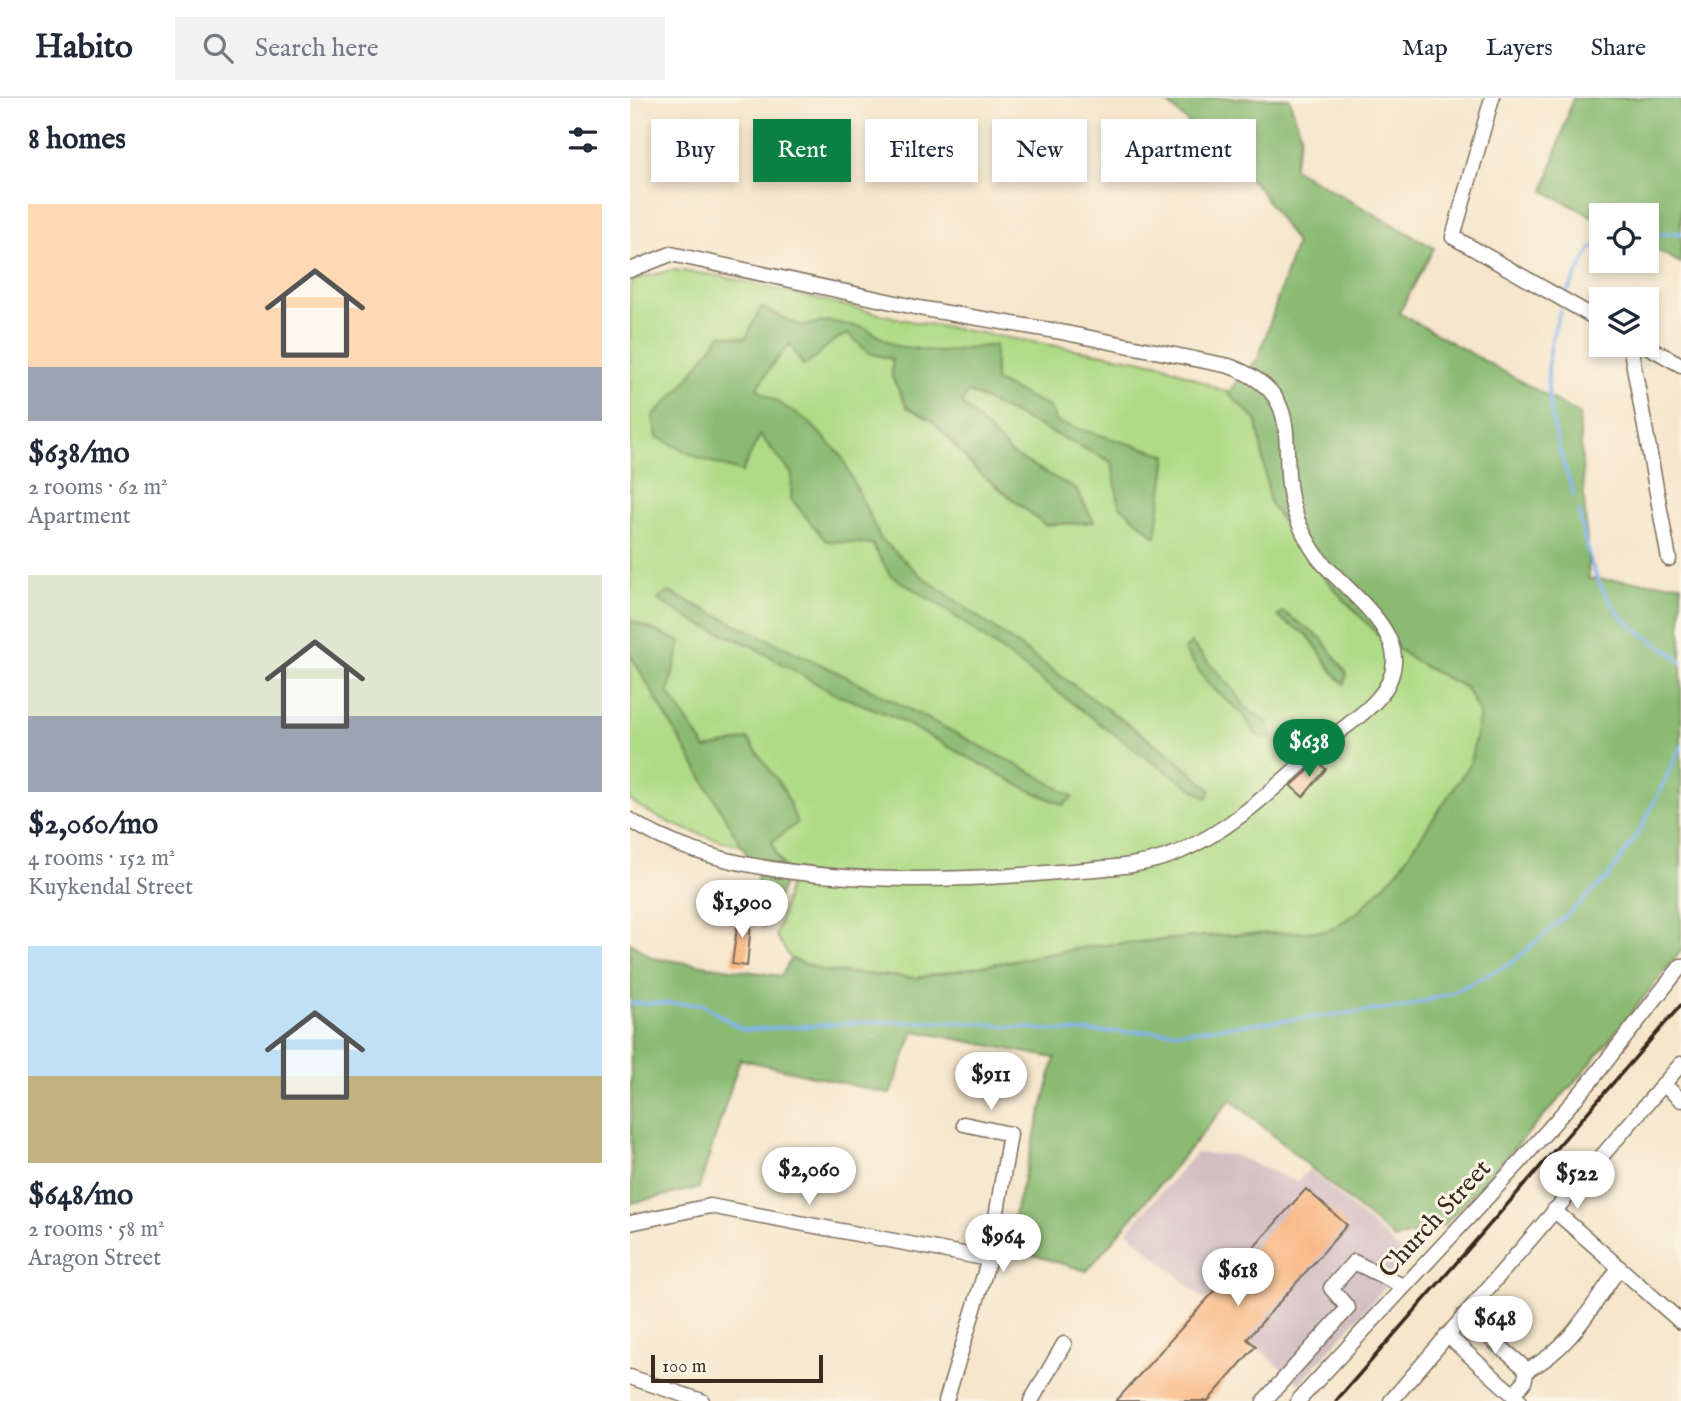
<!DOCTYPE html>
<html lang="en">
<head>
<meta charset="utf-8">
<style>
  body { margin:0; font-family:"IM FELL English",serif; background:#f2f2f3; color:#1f2937; height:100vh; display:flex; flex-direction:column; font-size:26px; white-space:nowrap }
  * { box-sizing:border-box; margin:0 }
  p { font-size:23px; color:#747a83 }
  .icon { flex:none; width:38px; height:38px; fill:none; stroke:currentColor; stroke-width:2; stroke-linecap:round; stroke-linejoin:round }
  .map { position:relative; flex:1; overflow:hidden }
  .sheet { display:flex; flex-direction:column; background:#fff; width:630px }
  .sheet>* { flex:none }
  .hud { position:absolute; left:21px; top:21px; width:665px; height:63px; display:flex; gap:14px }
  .controls { position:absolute; left:959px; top:105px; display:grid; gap:14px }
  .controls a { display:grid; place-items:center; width:70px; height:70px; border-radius:0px; background:#fff; box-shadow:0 4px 10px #0003; font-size:35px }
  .scale { position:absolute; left:21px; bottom:18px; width:172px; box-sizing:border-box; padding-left:7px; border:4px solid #3b2a1e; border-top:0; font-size:19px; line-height:24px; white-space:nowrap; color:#3b2a1e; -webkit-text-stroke:5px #fcf5e5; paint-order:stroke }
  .price { position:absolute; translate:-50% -60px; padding:0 16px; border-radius:24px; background:#fff; color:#222; font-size:23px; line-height:46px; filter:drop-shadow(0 2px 4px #0008) }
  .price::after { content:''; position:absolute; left:50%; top:42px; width:21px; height:16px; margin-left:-10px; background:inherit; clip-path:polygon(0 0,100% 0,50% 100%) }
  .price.selected { background:#0b8043; color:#fff }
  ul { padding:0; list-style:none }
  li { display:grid; align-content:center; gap:14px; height:371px; padding:0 28px }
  li span { display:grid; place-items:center; height:217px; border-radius:0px; color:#555 }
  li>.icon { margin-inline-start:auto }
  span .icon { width:126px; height:126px; fill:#fffc; stroke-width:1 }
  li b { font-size:30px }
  h2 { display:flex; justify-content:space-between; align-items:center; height:84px; padding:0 28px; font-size:30px }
  .pill { padding:0 24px; border-radius:0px; background:#fff; box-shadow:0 4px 10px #0003; font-size:24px; line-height:63px }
  .pill.selected { background:#0b8043; color:#fff }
  header { display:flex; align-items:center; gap:42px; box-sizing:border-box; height:98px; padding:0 35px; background:#fff; border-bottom:2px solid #e0e1e3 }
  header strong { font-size:33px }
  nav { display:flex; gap:38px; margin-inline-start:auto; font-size:24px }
  .search { width:490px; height:63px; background:#f2f2f3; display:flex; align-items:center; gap:18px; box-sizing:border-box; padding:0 24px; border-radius:0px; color:#747a83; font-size:26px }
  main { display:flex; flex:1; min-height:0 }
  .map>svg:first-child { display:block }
  .industrial { fill:#d2bec3 }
  .green { fill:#afdb86; stroke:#758252; stroke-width:2 }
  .forest { fill:#8bbb73; stroke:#637248; stroke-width:2 }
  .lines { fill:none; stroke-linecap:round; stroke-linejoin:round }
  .stream { stroke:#81b4ee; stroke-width:3.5 }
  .building { fill:#f9b27b }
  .minor-casing { stroke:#7c6c5b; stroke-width:17 }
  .minor { stroke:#fff; stroke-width:14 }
  .rail { stroke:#3b2a1e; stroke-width:3.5 }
  .labels { text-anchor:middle; stroke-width:6; stroke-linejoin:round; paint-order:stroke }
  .street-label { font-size:26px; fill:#3b2a1e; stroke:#fcf5e5 }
</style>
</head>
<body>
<header>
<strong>Habito</strong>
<div class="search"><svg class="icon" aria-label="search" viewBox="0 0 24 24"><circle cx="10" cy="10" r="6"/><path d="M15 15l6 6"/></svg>Search here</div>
<nav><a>Map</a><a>Layers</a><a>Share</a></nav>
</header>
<main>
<section class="sheet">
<h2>8 homes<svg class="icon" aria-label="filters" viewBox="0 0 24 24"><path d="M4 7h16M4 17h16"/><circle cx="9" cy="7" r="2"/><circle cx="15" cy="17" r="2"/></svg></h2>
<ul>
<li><span style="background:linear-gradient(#ffd9b3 75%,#9aa5b1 0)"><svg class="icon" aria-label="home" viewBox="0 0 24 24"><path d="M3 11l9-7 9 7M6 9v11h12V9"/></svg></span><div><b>$638/mo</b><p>2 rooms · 62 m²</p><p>Apartment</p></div></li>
<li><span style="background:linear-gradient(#dfe7d0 65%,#9aa5b1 0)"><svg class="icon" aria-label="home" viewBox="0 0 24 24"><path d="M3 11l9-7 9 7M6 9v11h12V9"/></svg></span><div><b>$2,060/mo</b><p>4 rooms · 152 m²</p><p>Kuykendal Street</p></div></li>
<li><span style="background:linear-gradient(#bfe0f5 60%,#c2b280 0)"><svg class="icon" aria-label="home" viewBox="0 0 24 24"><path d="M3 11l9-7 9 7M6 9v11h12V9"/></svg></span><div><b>$648/mo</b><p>2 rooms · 58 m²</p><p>Aragon Street</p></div></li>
</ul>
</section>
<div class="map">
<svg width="1051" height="1303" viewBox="0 0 1051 1303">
  <rect width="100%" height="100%" fill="#fcf5e5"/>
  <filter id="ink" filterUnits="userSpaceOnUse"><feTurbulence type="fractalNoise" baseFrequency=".0143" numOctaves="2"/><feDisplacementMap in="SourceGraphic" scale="14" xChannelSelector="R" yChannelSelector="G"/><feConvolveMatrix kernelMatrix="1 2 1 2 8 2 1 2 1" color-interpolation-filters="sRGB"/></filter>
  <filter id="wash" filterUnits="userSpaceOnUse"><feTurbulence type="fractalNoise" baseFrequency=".00686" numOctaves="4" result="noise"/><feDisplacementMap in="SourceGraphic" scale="28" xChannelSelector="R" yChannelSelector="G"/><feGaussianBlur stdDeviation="1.57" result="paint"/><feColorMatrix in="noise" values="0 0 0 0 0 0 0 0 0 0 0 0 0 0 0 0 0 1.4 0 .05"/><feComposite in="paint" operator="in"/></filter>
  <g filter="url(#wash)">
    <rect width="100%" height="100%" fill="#f5e6cc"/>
    <polygon class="industrial" points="566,1055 604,1057 667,1084 679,1071 780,1161 669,1286 497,1133"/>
    <path class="green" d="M 43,172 L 90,178 L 279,223 L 532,266 L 598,295 L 627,322 L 640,405 L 664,442 L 707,494 L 791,567 L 836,590 L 850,617 L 840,666 L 815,706 L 767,774 L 728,814 L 698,833 L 577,838 L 463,848 L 286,880 L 195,873 L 161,861 L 146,838 L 161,779 L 146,756 C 96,745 41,732 0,702 L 0,187 L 6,181 Z"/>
    <g class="forest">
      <polygon points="532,0 659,0 671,37 663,70 804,150 769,215 949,316 959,481 1051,486 1051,853 951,977 814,1127 764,1141 601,1001 457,1173 376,1149 425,960 284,933 260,996 110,961 69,1090 2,1105 0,845 23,860 151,878 161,861 195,873 286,880 463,848 577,838 698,833 728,814 767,774 840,666 850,616 836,590 791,567 749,538 707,494 664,442 640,405 627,323 598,295 628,261 666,145 628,89"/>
      <polygon points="943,0 1051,0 1051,165 1017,147 1017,117 971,117 971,123 914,93"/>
      <path d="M 131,209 L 171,228 L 199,223 L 235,230 L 266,248 L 310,254 L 365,247 L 365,283 L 420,309 L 426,324 L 537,357 L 526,439 L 489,407 L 482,364 L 339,294 L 331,305 L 382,356 L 447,392 L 464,424 L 415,427 L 346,372 L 304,324 L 277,309 L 262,279 L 262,261 L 239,255 L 218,236 C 193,245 193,257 173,268 L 160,246 L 142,267 L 127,291 L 178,323 L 211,357 L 250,440 L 290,477 L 541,657 L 581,692 L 577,700 L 519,662 L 314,510 L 260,477 L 242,446 L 196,443 L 161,401 L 162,376 L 130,337 L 112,374 L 69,360 L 27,339 L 23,318 L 51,290 L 91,236 L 116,240 Z"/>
      <polygon points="38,494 207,574 407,677 443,699 433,707 391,688 262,618 205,596 118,546 65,524 28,502"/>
      <path d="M 653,514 L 691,540 L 717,576 L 714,586 C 698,572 693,556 680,540 C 672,530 657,529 648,518 Z"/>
      <polygon points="0,522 51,544 38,594 76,651 118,641 154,692 167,725 142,744 156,782 134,830 124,810 128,776 0,556"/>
      <polygon points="561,545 604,592 616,610 639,625 641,640 626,637 613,616 580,588 554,552"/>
    </g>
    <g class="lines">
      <g class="stream">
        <polyline points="1017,137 1051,135"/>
        <polyline points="938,193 960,152 971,144"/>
        <path d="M 931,211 C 905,279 922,331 944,397"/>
        <path d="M 949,413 C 957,460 968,501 1007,532 C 1022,544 1038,549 1051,564"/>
        <polyline points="0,905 72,906 113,932 240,924 332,924 428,933 494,934 558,933 774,909 819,896 880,866 944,811 978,779 1011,731 1051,649"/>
      </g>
    </g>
    <g id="blocks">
      <g class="building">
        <polygon points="688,664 696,671 673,699 661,688"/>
        <polygon points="109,815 122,815 117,868 102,866"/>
        <polygon points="676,1091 717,1127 617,1241 626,1248 578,1303 486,1303"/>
      </g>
    </g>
  </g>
  <g filter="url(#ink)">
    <use href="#blocks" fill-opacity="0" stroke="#7c6c5b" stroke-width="2"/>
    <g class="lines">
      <g class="minor-casing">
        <g id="minor">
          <polyline points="862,0 823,139 971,223"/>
          <path d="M 0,172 L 41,156 L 294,211 L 426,233 L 599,268 C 682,298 644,349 665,415 C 670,430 681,451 691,463 C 714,490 766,526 764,564 C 762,602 720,623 695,645 C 650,684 606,730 549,754 C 512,770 469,770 429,774 C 306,785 106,792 0,722"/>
          <polyline points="1000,247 1039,461"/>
          <polyline points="1015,247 1051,267"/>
          <polyline points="1033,986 1051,1002"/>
          <polyline points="924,1112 1051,1224"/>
          <polyline points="0,1125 80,1108 359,1161"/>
          <polyline points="834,1217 897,1272"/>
          <polyline points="817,1237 890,1303"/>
          <path d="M 897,1272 C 939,1252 963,1207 989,1170"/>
          <polyline points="0,1279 72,1303"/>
          <polyline points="883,1297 894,1284 897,1272"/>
          <polyline points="316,1303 359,1161 380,1036 334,1026"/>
          <polyline points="401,1303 434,1246"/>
          <polyline points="634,1303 718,1210 701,1190 724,1164 773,1188"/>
          <polyline points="668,1303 889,1065 960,984 1051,868"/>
          <polyline points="761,1303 1051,966"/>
        </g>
      </g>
      <use href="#minor" class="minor"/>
      <polyline class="rail" points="706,1303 1051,907"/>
    </g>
  </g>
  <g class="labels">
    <g class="street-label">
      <text transform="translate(804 1120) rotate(-47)" y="9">Church Street</text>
    </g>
  </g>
</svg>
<div class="controls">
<a><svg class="icon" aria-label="locate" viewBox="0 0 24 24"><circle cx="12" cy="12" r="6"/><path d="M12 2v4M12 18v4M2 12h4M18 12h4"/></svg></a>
<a><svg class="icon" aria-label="layers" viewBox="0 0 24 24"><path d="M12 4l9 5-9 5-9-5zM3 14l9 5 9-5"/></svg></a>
</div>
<div class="scale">100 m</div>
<b class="price selected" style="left:679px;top:681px">$638</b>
<b class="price" style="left:112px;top:842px">$1,900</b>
<b class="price" style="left:361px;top:1014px">$911</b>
<b class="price" style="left:179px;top:1109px">$2,060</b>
<b class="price" style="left:947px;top:1113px">$522</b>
<b class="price" style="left:373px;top:1176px">$964</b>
<b class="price" style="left:608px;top:1210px">$618</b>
<b class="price" style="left:865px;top:1258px">$648</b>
<div class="hud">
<a class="pill">Buy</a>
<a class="pill selected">Rent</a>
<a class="pill">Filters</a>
<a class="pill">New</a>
<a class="pill">Apartment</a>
</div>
</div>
</main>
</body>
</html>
